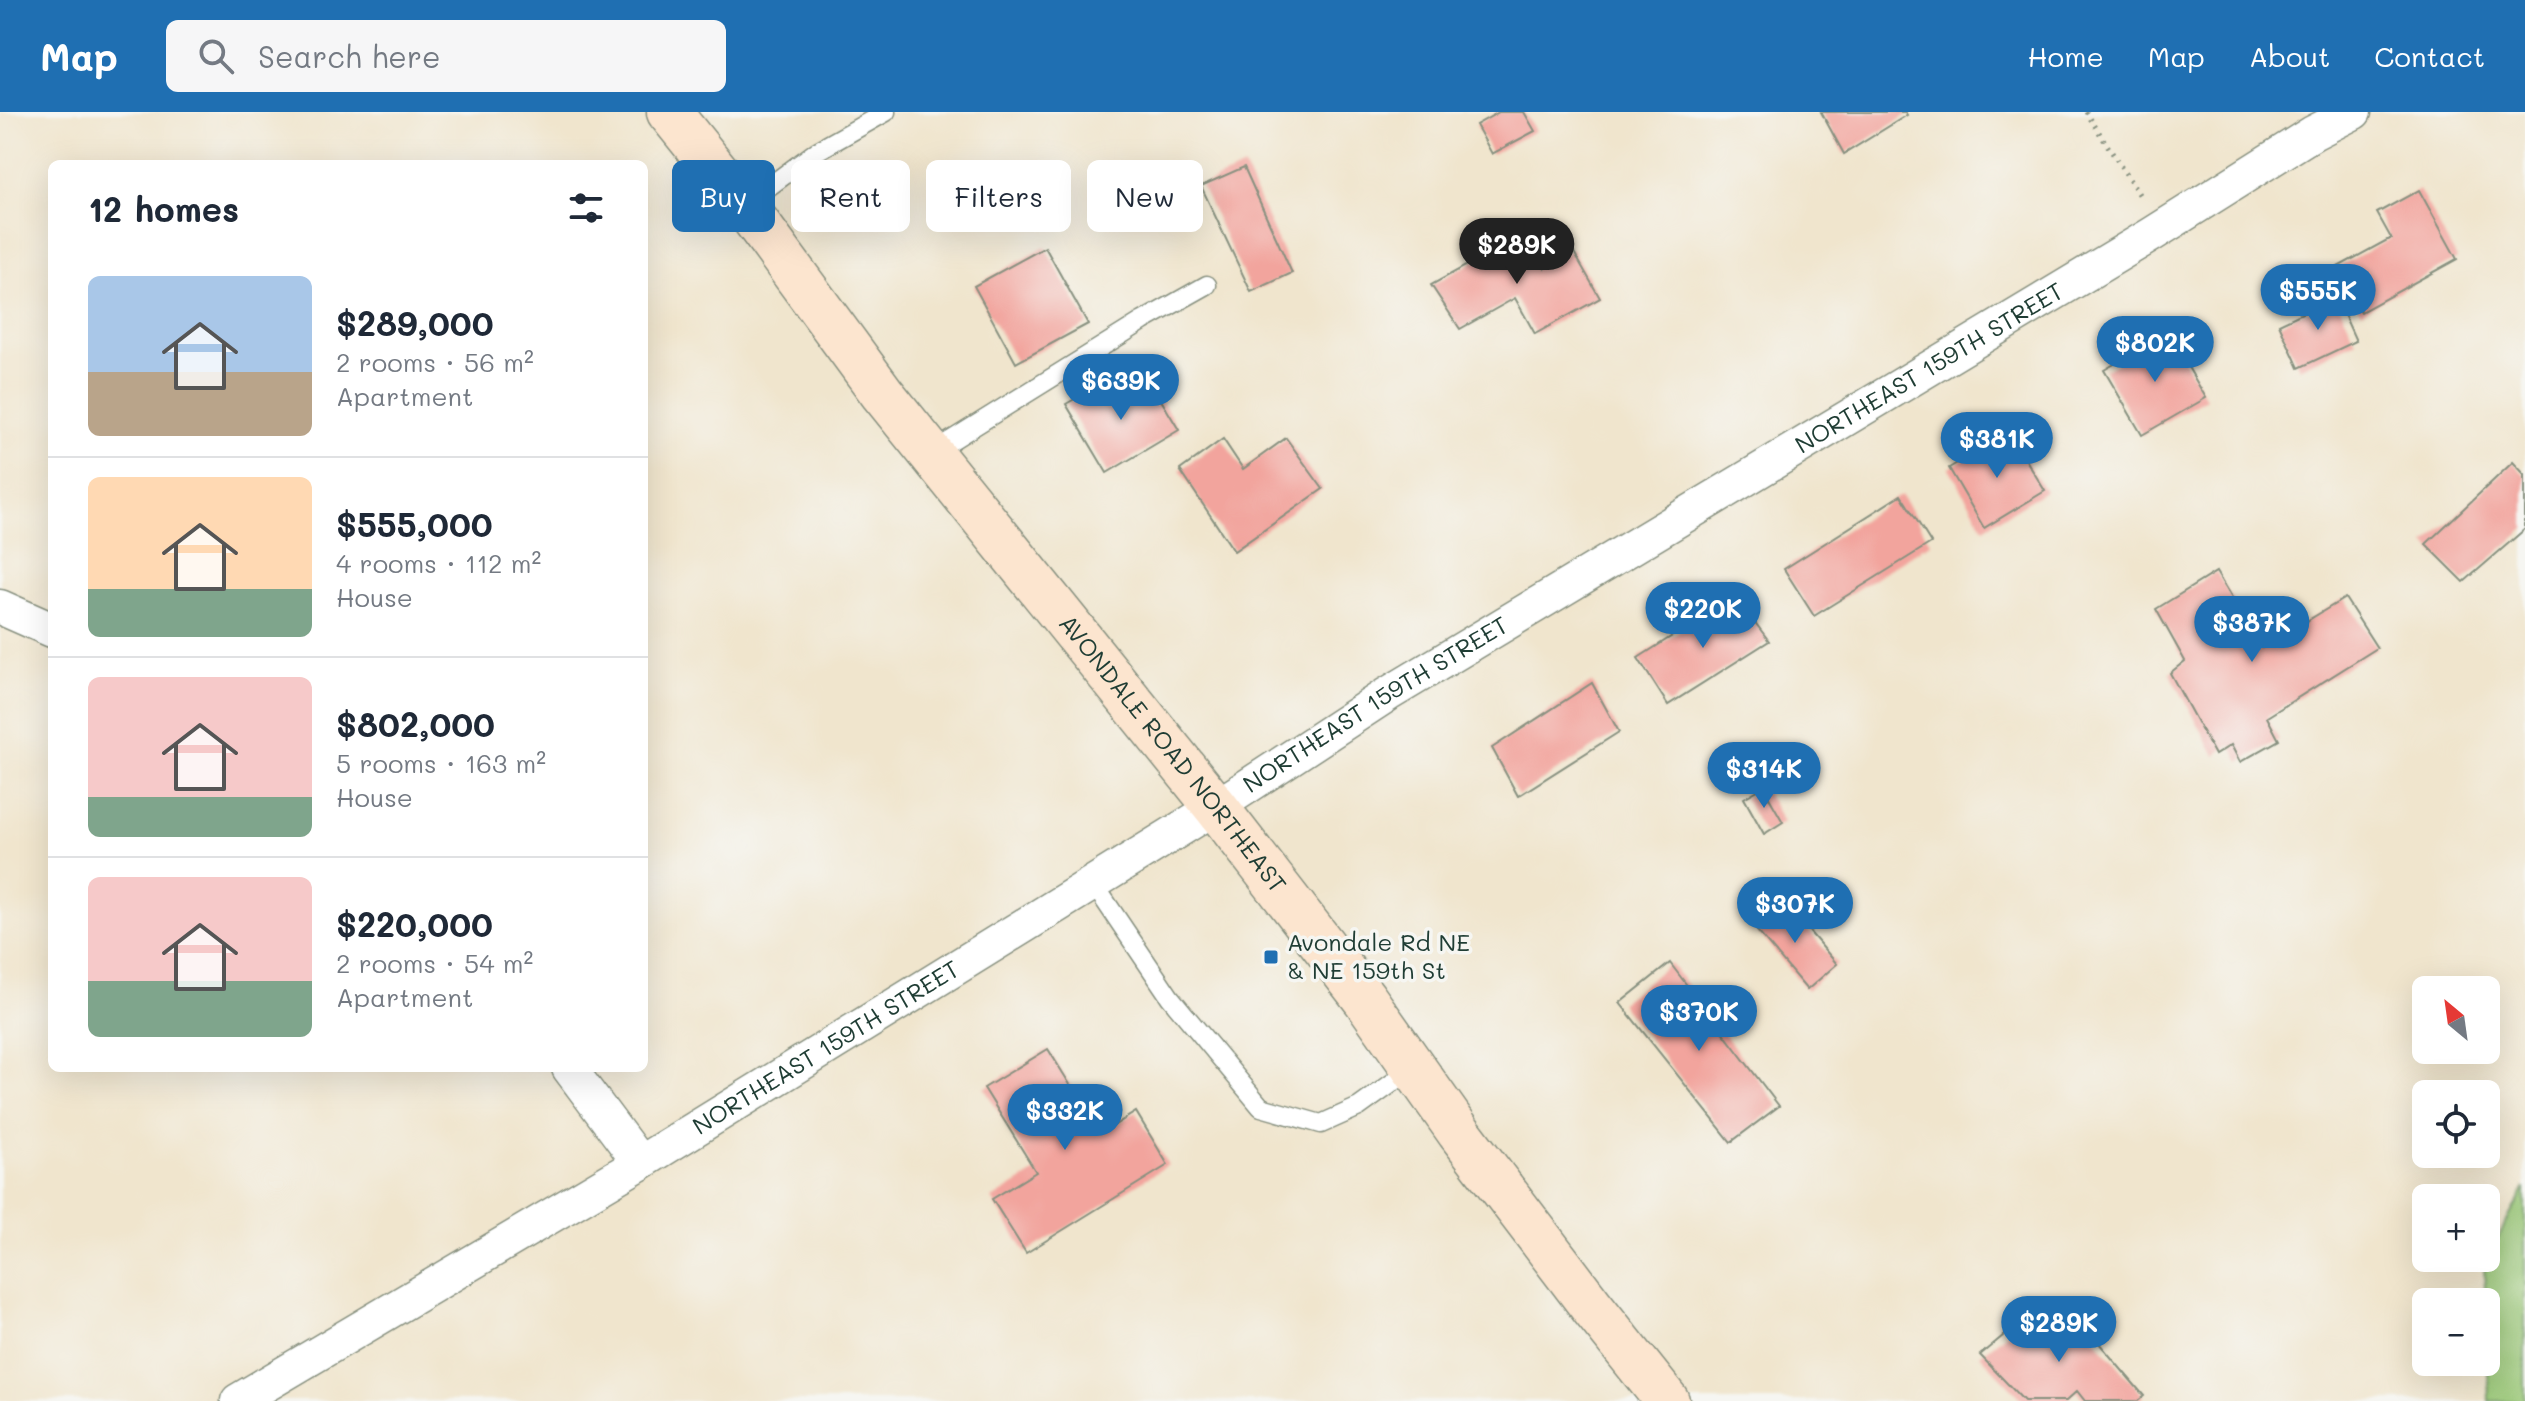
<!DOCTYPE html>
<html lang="en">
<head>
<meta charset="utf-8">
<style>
  body { margin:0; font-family:Mali,sans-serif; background:#f6f6f7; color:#1f2937; height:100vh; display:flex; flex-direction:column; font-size:30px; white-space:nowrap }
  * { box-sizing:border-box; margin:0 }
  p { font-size:26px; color:#747a83 }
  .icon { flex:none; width:44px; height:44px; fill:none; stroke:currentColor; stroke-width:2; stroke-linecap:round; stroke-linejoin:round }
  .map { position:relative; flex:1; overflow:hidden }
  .side { position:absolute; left:48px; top:48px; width:600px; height:912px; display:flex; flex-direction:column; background:#fff; border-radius:12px; box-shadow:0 8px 32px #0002 }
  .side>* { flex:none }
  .hud { position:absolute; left:672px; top:48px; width:760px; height:72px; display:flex; gap:16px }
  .needle { width:52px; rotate:331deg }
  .controls { position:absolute; left:2412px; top:864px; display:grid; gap:16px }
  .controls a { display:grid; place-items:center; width:88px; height:88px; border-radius:12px; background:#fff; box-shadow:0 8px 32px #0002; font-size:40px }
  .price { position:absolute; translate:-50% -68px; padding:0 18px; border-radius:28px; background:#1f6fb2; color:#fff; font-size:26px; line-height:52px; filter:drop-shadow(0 2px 4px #0008) }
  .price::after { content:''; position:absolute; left:50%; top:48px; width:24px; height:18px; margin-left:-12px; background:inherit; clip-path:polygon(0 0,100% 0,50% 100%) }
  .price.active { background:#222; color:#fff }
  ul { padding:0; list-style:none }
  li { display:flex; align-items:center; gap:24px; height:200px; padding:0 40px }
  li+li { border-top:2px solid #e0e1e3 }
  li span { display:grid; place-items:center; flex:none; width:224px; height:160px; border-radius:12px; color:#555 }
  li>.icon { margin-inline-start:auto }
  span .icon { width:96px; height:96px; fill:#fffc; stroke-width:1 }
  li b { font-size:34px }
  h2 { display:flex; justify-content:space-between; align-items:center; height:96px; padding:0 40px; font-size:34px }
  .pill { padding:0 28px; border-radius:12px; background:#fff; box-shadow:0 8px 32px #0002; font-size:28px; line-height:72px }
  .pill.active { background:#1f6fb2; color:#fff }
  header { display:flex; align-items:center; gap:48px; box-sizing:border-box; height:112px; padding:0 40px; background:#1f6fb2; color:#fff }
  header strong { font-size:38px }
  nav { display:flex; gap:44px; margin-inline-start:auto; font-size:28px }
  .search { width:560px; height:72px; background:#f6f6f7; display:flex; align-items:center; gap:20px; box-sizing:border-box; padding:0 28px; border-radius:12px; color:#747a83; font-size:30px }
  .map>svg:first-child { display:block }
  .green { fill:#98c674; stroke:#5c8254; stroke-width:2 }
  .building { fill:#f2a49d }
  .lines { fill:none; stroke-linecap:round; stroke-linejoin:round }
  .service-casing { stroke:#889180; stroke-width:21 }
  .minor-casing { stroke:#889180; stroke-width:37 }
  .secondary-casing { stroke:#889180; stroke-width:47 }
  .path { stroke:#889180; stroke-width:5; stroke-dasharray:2 6; stroke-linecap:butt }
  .service { stroke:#fff; stroke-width:18 }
  .minor { stroke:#fff; stroke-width:34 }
  .secondary { stroke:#fce5cf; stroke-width:44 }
  .poi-dot { fill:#1f6fb2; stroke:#f6f6f2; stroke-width:3 }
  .labels { text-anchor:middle; stroke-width:7; stroke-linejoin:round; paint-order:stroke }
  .street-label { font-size:24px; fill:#1f3d34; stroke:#f6f6f2 }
  .poi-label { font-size:24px; fill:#1f3d34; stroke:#f6f6f2; text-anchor:start }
</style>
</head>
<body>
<header>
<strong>Map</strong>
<div class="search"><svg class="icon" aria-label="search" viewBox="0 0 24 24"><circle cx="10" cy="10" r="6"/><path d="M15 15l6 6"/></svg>Search here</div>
<nav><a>Home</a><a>Map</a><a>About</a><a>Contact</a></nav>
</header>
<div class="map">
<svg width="2525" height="1289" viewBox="0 0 2525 1289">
  <rect width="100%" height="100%" fill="#f6f6f2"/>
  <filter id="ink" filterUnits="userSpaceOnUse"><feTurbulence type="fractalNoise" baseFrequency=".0125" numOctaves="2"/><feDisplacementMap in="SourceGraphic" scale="16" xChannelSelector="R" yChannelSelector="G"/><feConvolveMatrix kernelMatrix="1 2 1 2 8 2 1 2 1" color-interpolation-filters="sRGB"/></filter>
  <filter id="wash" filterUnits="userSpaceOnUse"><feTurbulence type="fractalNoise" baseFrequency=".006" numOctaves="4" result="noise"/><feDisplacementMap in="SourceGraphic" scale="32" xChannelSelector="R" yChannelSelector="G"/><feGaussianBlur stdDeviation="1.8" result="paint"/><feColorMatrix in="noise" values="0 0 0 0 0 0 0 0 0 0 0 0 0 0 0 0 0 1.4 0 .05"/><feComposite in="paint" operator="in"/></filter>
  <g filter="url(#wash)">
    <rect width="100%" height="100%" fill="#f0e5cd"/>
    <polygon class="green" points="2525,1076 2525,1289 2489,1289 2484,1151"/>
    <g id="blocks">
      <g class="building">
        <polygon points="1499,0 1524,0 1535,19 1492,42 1476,13"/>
        <polygon points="1821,0 1905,0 1907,3 1844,42"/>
        <polygon points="1244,55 1292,161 1251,180 1201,74"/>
        <polygon points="2419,78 2457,147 2361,200 2336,156 2391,126 2377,101"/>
        <polygon points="1529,119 1545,156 1572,137 1600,186 1535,222 1515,186 1460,217 1431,173"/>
        <polygon points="1045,135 1088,212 1016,251 974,174"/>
        <polygon points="2336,185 2356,229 2299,256 2279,212"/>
        <polygon points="2168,221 2206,286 2142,323 2104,258"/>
        <polygon points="1115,264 1129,287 1152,273 1179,318 1107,361 1066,292"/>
        <polygon points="2009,320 2045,379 1984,416 1949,356"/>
        <polygon points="1286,326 1323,377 1234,439 1180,358 1223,327 1243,357"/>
        <polygon points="2513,350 2525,363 2525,417 2464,470 2426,432"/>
        <polygon points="1901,383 1931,431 1814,504 1784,457"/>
        <polygon points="2216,460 2262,536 2345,486 2377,536 2267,605 2279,628 2240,650 2231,633 2215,643 2170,561 2185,549 2156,497"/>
        <polygon points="1735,484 1769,529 1668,593 1638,546"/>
        <polygon points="1592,571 1619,620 1518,684 1492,636"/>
        <polygon points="1763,675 1783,710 1764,722 1744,686"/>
        <polygon points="1783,789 1837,852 1807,878 1753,814"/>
        <polygon points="1670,851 1779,994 1731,1030 1620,891"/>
        <polygon points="1048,937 1087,1000 1100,992 1113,1014 1136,1000 1168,1053 1026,1141 992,1087 1036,1060 984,976"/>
        <polygon points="2070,1197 2144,1284 2138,1289 2085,1289 2077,1279 2066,1289 2024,1289 1980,1243 2027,1204 2039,1219"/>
      </g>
    </g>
  </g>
  <g filter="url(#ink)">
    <use href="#blocks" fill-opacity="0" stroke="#889180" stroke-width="2"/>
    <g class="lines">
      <g class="service-casing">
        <g id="service">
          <polyline points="744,93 817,39 886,0"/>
          <polyline points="931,341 1143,209 1207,173"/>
          <polyline points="1093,771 1170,885 1261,995 1321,1012 1359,995 1413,956"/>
        </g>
      </g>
      <g class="minor-casing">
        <g id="minor">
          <polyline points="0,495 52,518"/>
          <polyline points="569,956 640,1051"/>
          <path id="s1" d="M 238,1289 L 640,1051 L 1216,695 L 1388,582 L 2151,123 L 2313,21 L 2354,0"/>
        </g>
      </g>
      <g class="secondary-casing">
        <g id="secondary">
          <path id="s2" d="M 669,0 L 744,93 L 882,281 L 1216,695 L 1365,887 L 1459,1020 L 1592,1195 L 1667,1289"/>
        </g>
      </g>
      <polyline class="path" points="2086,0 2142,87"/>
      <use href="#service" class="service"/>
      <use href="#minor" class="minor"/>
      <use href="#secondary" class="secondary"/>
    </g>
  </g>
  <rect class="poi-dot" x="1263" y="837" width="16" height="16" rx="4"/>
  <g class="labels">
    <g class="street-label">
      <text dy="8" stroke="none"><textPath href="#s1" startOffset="1982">NORTHEAST 159TH STREET</textPath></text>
      <text dy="8" stroke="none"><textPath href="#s1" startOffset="1334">NORTHEAST 159TH STREET</textPath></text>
      <text dy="8" stroke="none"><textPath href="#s2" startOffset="816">AVONDALE ROAD NORTHEAST</textPath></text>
      <text dy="8" stroke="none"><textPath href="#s1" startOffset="686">NORTHEAST 159TH STREET</textPath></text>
    </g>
    <g class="poi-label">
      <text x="1287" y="839">Avondale Rd NE<tspan x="1287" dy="28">&amp; NE 159th St</tspan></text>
    </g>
  </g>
</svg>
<div class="controls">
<a><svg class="needle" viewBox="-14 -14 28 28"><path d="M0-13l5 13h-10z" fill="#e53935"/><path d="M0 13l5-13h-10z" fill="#747a83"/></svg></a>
<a><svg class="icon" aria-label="locate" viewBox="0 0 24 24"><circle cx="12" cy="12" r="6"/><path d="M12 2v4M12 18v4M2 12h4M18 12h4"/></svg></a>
<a>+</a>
<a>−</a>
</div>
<b class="price active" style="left:1517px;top:174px">$289K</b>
<b class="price" style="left:2318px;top:220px">$555K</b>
<b class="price" style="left:2155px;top:272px">$802K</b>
<b class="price" style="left:1121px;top:310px">$639K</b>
<b class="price" style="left:1997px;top:368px">$381K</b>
<b class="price" style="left:1703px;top:538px">$220K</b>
<b class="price" style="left:2252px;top:552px">$387K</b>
<b class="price" style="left:1764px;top:698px">$314K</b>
<b class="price" style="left:1795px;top:833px">$307K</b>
<b class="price" style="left:1699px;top:941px">$370K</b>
<b class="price" style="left:1065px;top:1040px">$332K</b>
<b class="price" style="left:2059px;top:1252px">$289K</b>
<div class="hud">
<a class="pill active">Buy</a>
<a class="pill">Rent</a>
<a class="pill">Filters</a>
<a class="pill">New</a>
</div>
<section class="side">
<h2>12 homes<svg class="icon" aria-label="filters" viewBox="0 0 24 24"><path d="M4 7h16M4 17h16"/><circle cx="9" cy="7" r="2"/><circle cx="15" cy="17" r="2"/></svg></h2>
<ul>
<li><span style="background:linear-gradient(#a9c7e8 60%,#b9a48a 0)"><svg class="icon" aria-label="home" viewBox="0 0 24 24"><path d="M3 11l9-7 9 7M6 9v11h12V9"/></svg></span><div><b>$289,000</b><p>2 rooms · 56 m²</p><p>Apartment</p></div></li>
<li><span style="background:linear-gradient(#ffd9b3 70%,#7fa58c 0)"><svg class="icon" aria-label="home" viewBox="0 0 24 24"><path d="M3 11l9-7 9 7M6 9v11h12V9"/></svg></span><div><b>$555,000</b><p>4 rooms · 112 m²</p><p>House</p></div></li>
<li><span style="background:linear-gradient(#f6c9c9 75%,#7fa58c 0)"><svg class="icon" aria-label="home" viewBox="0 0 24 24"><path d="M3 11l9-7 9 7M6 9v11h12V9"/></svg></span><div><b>$802,000</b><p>5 rooms · 163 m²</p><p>House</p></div></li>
<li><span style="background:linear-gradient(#f6c9c9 65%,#7fa58c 0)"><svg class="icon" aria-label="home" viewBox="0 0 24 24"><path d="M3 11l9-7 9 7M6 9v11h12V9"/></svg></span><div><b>$220,000</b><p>2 rooms · 54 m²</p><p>Apartment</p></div></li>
</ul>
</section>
</div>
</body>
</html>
